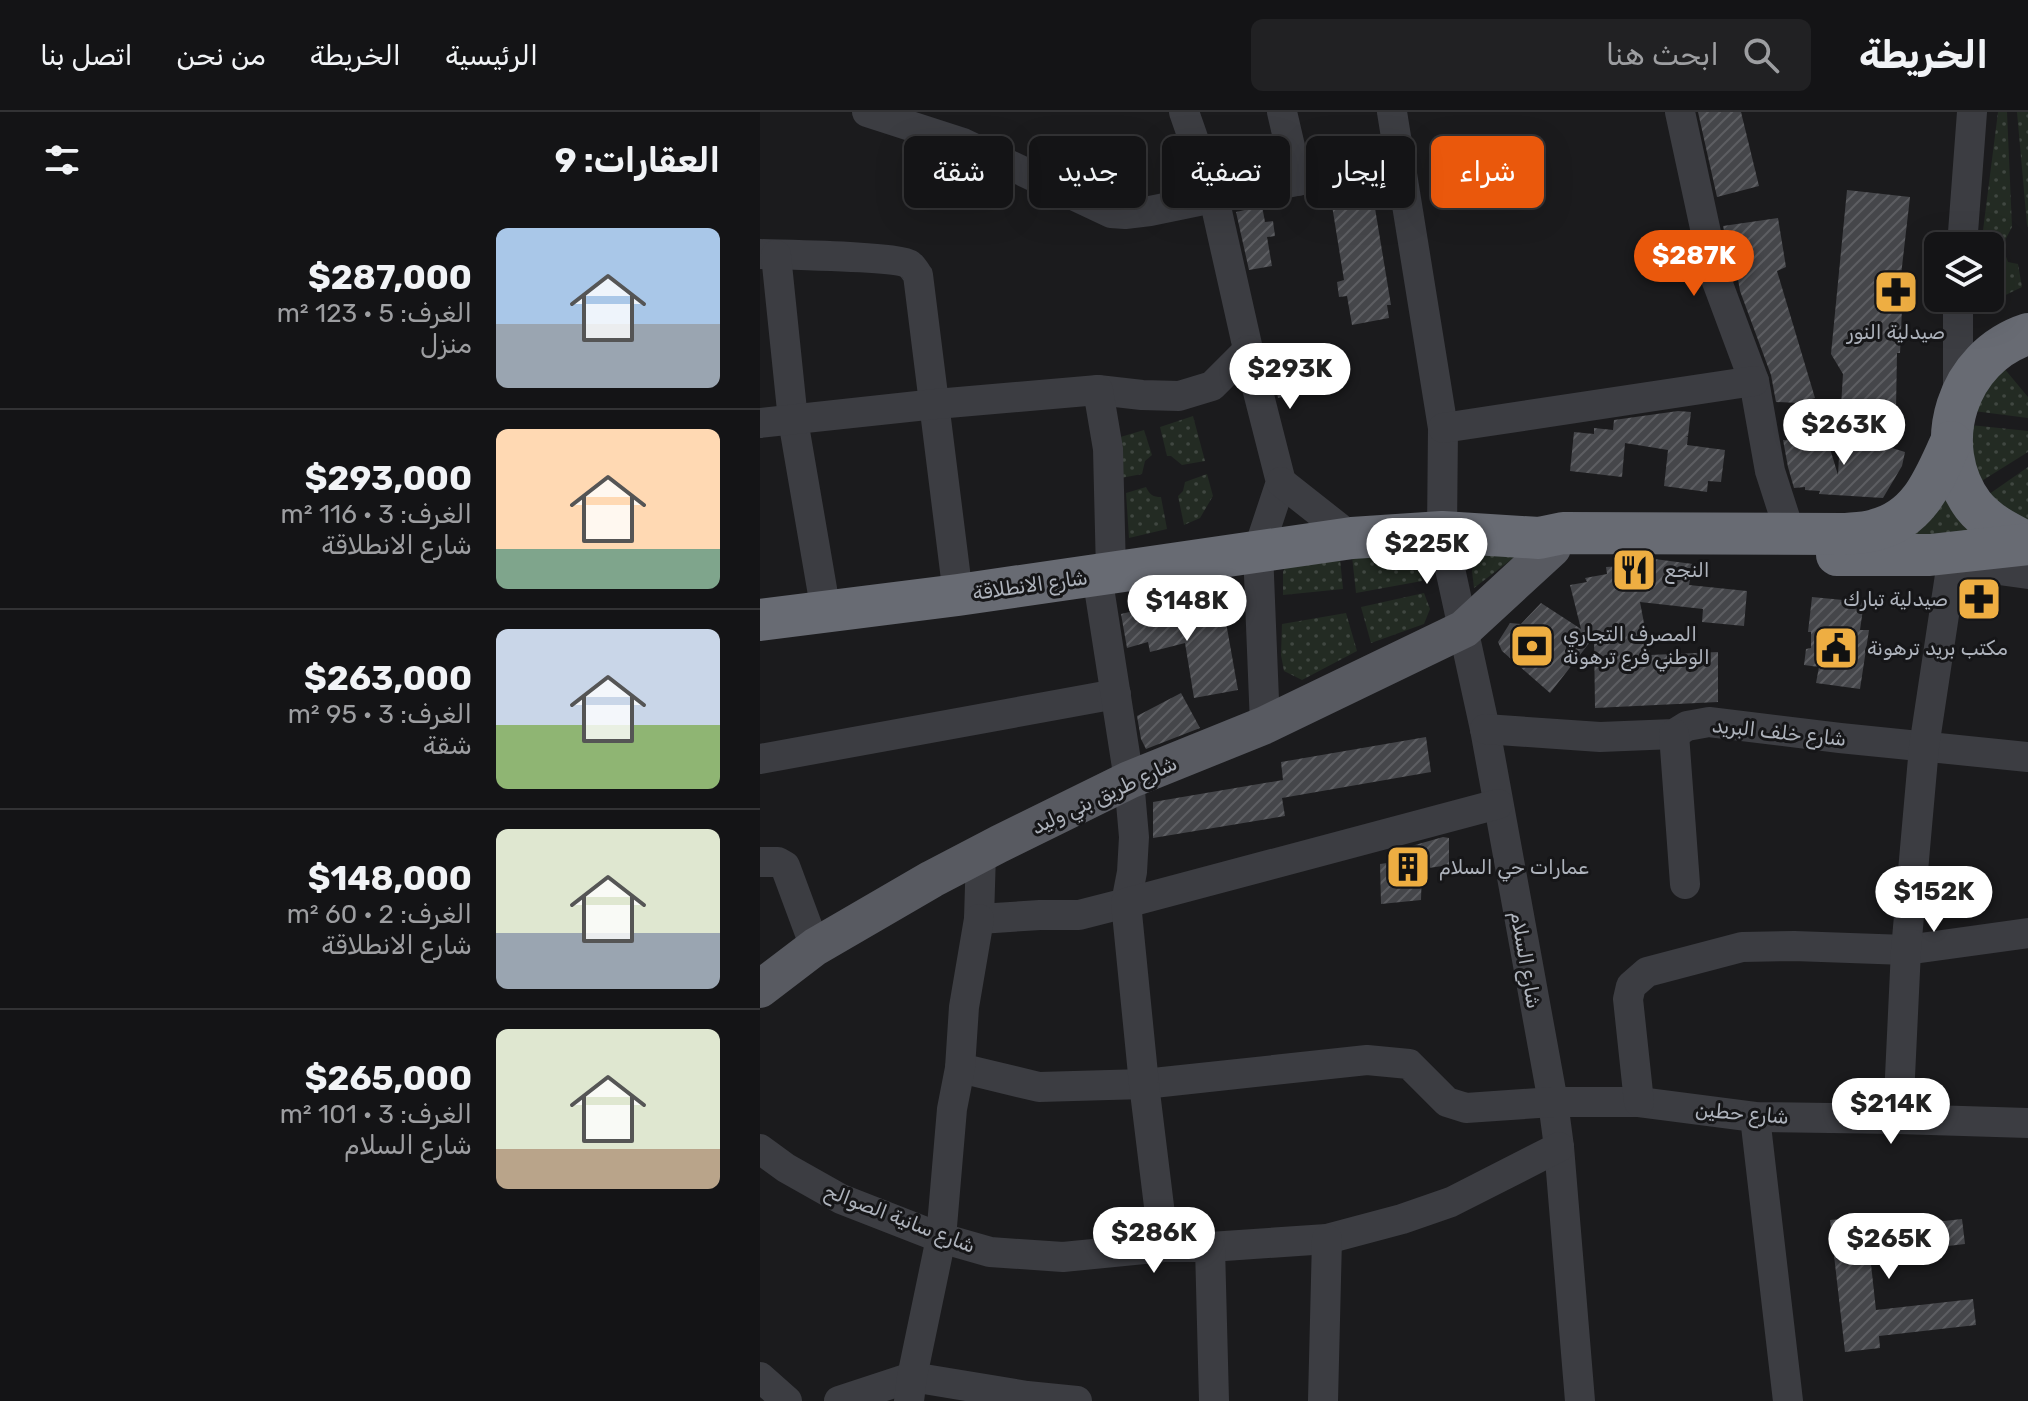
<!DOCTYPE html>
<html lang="ar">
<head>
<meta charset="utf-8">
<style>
  body { margin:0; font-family:Rubik,"Noto Naskh Arabic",sans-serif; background:#212123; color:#f1f3f6; direction:rtl; height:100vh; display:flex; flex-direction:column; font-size:30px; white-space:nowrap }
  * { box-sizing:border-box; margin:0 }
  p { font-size:26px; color:#9d9ea1 }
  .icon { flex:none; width:44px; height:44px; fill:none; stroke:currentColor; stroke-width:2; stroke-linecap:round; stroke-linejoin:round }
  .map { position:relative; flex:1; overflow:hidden; direction:ltr }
  .drawer { display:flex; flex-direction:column; background:#141416; width:760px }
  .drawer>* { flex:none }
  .banner { position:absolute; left:24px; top:24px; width:760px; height:72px; direction:rtl; display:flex; gap:16px }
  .tools { position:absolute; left:1164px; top:120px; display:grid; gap:16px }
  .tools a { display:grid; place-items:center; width:80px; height:80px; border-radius:12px; background:#141416; box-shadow:0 8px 32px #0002,0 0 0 2px #333335; font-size:40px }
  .price { position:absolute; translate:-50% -68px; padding:0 18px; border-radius:28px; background:#fff; color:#222; font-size:26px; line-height:52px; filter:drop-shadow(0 2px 4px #0008) }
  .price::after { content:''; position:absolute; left:50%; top:48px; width:24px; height:18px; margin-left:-12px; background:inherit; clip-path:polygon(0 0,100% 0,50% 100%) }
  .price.current { background:#ea580c; color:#fff }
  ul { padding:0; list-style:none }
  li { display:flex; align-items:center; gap:24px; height:200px; padding:0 40px }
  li+li { border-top:2px solid #333335 }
  li span { display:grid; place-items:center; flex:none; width:224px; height:160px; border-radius:12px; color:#555 }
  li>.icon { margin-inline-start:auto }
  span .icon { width:96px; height:96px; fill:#fffc; stroke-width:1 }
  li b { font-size:34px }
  h2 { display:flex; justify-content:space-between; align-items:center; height:96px; padding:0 40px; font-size:34px }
  .chip { padding:0 28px; border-radius:12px; background:#141416; box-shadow:0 8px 32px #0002,0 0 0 2px #333335; font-size:28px; line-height:72px }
  .chip.current { background:#ea580c; color:#fff }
  header { display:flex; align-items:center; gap:48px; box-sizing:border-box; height:112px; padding:0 40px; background:#141416; border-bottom:2px solid #333335 }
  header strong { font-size:38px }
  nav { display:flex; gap:44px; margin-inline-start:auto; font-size:28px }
  .search { width:560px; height:72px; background:#212123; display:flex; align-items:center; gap:20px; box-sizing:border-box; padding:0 28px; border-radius:12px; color:#9d9ea1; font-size:30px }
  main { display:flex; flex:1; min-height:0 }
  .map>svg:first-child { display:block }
  .grass { fill:url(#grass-dots) }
  .building { fill:url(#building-hatch) }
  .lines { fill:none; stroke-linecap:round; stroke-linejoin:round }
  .minor { stroke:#3c3d42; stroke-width:30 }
  .major { stroke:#585a61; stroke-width:38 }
  .highway { stroke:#686b73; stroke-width:42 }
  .labels { text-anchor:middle; stroke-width:6; stroke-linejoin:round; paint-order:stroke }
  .poi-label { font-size:20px; fill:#aeb3bc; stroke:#161618; text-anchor:start }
  .street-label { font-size:20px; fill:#aeb3bc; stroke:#161618 }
</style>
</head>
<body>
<header>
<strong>الخريطة</strong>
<div class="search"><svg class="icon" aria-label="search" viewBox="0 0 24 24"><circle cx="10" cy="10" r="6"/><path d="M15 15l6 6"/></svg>ابحث هنا</div>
<nav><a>الرئيسية</a><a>الخريطة</a><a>من نحن</a><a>اتصل بنا</a></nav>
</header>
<main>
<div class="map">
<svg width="1268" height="1289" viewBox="0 0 1268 1289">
  <defs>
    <pattern id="grass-dots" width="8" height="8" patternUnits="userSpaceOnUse" patternTransform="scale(2)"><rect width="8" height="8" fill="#232b23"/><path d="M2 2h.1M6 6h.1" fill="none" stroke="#404741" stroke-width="1.8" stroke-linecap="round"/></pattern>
    <pattern id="building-hatch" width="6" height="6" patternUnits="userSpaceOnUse" patternTransform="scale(2)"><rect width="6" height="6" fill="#45464a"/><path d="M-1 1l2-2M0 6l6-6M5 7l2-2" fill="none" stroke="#5d5e62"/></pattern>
  </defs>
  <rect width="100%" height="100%" fill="#1b1b1d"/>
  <g class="grass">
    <polygon points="1238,0 1247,0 1252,115 1241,136 1230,136 1230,134 1221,134"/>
    <polygon points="1257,0 1268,0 1268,115 1267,113"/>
    <polygon points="1245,142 1248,150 1258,152 1262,175 1219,196 1219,186 1230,186 1230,145"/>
    <polygon points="1238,249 1268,285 1268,306 1206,298"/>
    <polygon points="433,304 445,349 422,353 411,344 407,344 400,315"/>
    <polygon points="1201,312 1268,319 1268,340 1212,375"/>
    <polygon points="384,318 392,343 385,349 382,362 361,366 357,326"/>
    <polygon points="1268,355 1268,415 1222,387"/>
    <polygon points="447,362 453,384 440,406 424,413 418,384 423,379 425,370"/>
    <path d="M 386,375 C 390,383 393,385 401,385 L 407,417 L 369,426 L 366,381 Z"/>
    <polygon points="1185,378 1228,425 1136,429"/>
    <polygon points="591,435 655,439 662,469 596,481"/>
    <polygon points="579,437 583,477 523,483 523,460 530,443"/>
    <polygon points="765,437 714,476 712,459 716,440"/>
    <polygon points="664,481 670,497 664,512 611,531 601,495"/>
    <polygon points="586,501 597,539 542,568 524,559 521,543 522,512"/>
  </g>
  <g class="building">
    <polygon points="938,0 981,0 999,74 957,85"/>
    <polygon points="611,72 631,193 627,193 629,206 592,213 587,184 579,185 577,170 584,168 570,81"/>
    <polygon points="1087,78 1150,85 1137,198 1142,197 1140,241 1137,241 1136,297 1081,294 1083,262 1071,242"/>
    <polygon points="502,94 505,110 513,109 515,124 507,125 512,154 489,158 476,100"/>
    <polygon points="1018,106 1026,155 1017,159 1055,286 1039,291 1016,290 1011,263 980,179 974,144 970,145 963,114"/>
    <polygon points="539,232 540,239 568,234 575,272 566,274 567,277 518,286 508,245 525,242 524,235"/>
    <polygon points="918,299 931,300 928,324 926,325 928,325 927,333 965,338 961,370 948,369 947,380 904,374 908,338 865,331 862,365 810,359 814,320 834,322 834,316 853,318 854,308"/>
    <polygon points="1080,326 1103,327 1145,340 1142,354 1123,386 1059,382 1060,379 1045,378 1045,375 1034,376 1028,355 1023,328 1068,330 1078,363"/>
    <polygon points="879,445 933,452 929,473 987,479 984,514 942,510 943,497 880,490 890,543 958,540 958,590 835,596 834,525 790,581 742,539 738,530 750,511 761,512 781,491 821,517 810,473 827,470 825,466 847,462 846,455 863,454 863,449 880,447"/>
    <polygon points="1052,485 1104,490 1100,518 1109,518 1100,577 1056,571 1059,555 1044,553 1046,537 1051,536 1051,520 1048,520"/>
    <polygon points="424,487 428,505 464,499 478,578 434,586 425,531 390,540 388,530 367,536 361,502"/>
    <polygon points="421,581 440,616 386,637 381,627 377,604"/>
    <polygon points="666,625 671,660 522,686 525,704 393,726 393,690 523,668 521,650"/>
    <polygon points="683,725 689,726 689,753 662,757 661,788 621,792 620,752 649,748 648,735"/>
    <polygon points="1103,1105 1104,1118 1202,1107 1205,1132 1110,1143 1116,1198 1213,1187 1216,1213 1119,1224 1120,1236 1085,1240 1070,1108"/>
  </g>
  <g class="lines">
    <g class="minor">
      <polyline points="107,0 203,31 351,101 365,102 390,99 639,48"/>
      <polyline points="424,0 454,86 494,264 521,370 498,439 505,613"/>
      <polyline points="522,0 538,69"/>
      <polyline points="632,0 683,316 682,420 725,617 793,990 799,1035 820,1289"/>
      <polyline points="920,0 956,167 994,269 1010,359 1030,421"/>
      <polyline points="1202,134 1212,0"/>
      <path d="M 0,142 C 22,143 138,144 150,153 C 151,153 157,162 158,163 L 198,483"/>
      <polyline points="16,143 33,308 66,500"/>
      <polyline points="338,278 382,283 419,284 452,274 488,238"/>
      <polyline points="1198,288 1198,186"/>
      <polyline points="0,311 176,292 338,278 348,337 351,460"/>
      <polyline points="683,316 994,269"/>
      <polyline points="521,370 592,426"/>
      <polyline points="1191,449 1217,455 1268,462"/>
      <polyline points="725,617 840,625 914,622 927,614 949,610 1080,626 1268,645"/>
      <polyline points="914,622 925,772"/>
      <polyline points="0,647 356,582"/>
      <polyline points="221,741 219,807 280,803 319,803 366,791 372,760 374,725 369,668 337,463"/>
      <polyline points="0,750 18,750 25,754 55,835"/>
      <polyline points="200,956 279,975 384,972 607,948 649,952 687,990 706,996 793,990 879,990 995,1005 1138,1007 1268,1011"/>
      <polyline points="879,990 868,887 871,874 887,860 982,835 1034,834 1146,838 1268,821"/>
      <polyline points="995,1005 1028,1289"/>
      <polyline points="1138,1007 1146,838 1164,635 1192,450"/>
      <polyline points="0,1037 26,1056 81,1087 181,1126 230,1140 303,1145 404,1135 450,1135 567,1127 642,1107 691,1090 799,1035"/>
      <polyline points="404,1135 384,972 366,791 738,692"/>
      <polyline points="450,1135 454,1289"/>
      <polyline points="0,1265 27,1289"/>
      <polyline points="79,1289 152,1265 267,1284 317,1289"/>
      <polyline points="149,1289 152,1265 181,1126 192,997 200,956 204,895 219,807"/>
      <polyline points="563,1289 567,1127"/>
    </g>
    <polyline class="major" points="0,877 55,835 172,767 239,732 369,668 505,613 704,517 792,436"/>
    <g class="highway">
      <path d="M 1268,222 C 1197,245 1169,333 1213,393 C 1227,411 1248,421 1268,431"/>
      <polyline points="1077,443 1170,443 1268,432"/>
      <path d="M 0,508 L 198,483 L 592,426 L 682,420 L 779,426 L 803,421 L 1083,422 C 1093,421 1105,421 1115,418 C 1160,407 1174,367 1191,330"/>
    </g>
  </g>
  <defs>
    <g id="pharmacy-square" transform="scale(2.3)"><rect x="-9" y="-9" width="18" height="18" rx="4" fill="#eeae42" stroke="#161618"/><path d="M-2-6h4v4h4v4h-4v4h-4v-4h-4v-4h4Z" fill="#111"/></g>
    <g id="restaurant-square" transform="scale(2.3)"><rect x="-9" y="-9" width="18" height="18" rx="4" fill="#eeae42" stroke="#161618"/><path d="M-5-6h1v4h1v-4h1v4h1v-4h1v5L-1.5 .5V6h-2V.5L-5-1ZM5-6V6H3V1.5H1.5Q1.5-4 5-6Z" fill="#111"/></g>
    <g id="bank-square" transform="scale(2.3)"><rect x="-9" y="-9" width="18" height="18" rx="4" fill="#eeae42" stroke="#161618"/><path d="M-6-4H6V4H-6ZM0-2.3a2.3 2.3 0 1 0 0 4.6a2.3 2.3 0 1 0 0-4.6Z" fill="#111"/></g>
    <g id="civic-square" transform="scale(2.3)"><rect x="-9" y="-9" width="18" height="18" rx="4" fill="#eeae42" stroke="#161618"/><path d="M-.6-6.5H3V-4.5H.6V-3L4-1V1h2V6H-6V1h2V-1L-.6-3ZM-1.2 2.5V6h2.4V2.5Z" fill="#111"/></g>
    <g id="building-square" transform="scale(2.3)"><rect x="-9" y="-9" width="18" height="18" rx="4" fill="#eeae42" stroke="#161618"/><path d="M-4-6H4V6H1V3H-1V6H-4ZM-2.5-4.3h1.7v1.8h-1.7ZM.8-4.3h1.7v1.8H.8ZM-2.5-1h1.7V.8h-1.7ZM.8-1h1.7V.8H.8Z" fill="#111"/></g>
  </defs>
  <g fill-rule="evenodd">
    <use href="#pharmacy-square" x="1136" y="180"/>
    <use href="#restaurant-square" x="874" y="458"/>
    <use href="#pharmacy-square" x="1219" y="487"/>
    <use href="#bank-square" x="772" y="534"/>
    <use href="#civic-square" x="1076" y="536"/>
    <use href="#building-square" x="648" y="755"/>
  </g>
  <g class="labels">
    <g class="poi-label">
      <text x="1136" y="227" text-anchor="middle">صيدلية النور</text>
      <text x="905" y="465">النجع</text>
      <text x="1188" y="494" text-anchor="end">صيدلية تبارك</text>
      <text x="803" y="529">المصرف التجاري<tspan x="803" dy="23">الوطني فرع ترهونة</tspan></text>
      <text x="1107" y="543">مكتب بريد ترهونة</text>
      <text x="679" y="762">عمارات حي السلام</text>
    </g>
    <g class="street-label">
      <text transform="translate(270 473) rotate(-8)" y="7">شارع الانطلاقة</text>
      <text transform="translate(1019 620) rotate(6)" y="7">شارع خلف البريد</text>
      <text transform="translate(344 683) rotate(-25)" y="7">شارع طريق بني وليد</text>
      <text transform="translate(766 848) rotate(80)" y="7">شارع السلام</text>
      <text transform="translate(982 1001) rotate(5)" y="7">شارع حطين</text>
      <text transform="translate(140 1106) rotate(21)" y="7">شارع سانية الصوالح</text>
    </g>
  </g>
</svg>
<div class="tools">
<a><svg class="icon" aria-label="layers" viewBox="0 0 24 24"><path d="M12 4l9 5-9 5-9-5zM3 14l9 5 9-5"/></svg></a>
</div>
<b class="price current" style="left:934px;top:186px">$287K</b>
<b class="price" style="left:530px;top:299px">$293K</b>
<b class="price" style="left:1084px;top:355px">$263K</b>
<b class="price" style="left:667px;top:474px">$225K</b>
<b class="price" style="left:427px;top:531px">$148K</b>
<b class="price" style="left:1174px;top:822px">$152K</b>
<b class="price" style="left:1131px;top:1034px">$214K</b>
<b class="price" style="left:394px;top:1163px">$286K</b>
<b class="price" style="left:1129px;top:1169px">$265K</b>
<div class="banner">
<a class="chip current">شراء</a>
<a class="chip">إيجار</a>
<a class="chip">تصفية</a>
<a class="chip">جديد</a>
<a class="chip">شقة</a>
</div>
</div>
<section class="drawer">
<h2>العقارات: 9<svg class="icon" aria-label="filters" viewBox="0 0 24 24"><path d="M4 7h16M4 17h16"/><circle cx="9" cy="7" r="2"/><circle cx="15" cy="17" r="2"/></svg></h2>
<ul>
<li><span style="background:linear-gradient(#a9c7e8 60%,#9aa5b1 0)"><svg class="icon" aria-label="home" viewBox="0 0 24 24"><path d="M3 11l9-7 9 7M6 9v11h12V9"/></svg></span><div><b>$287,000</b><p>الغرف: 5 · 123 m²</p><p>منزل</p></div></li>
<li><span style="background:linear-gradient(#ffd9b3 75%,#7fa58c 0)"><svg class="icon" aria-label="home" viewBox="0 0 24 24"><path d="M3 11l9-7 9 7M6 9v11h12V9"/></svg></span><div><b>$293,000</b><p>الغرف: 3 · 116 m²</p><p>شارع الانطلاقة</p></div></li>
<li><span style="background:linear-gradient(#c9d6e8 60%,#8fb573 0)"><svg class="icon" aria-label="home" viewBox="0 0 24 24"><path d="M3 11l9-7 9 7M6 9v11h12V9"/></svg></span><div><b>$263,000</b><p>الغرف: 3 · 95 m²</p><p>شقة</p></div></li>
<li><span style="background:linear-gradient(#dfe7d0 65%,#9aa5b1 0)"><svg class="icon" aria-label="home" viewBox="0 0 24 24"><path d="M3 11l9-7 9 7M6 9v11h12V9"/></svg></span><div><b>$148,000</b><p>الغرف: 2 · 60 m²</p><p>شارع الانطلاقة</p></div></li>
<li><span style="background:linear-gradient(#dfe7d0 75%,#b9a48a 0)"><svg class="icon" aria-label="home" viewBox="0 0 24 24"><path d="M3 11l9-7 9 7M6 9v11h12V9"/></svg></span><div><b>$265,000</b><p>الغرف: 3 · 101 m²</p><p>شارع السلام</p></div></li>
</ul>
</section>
</main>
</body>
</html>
